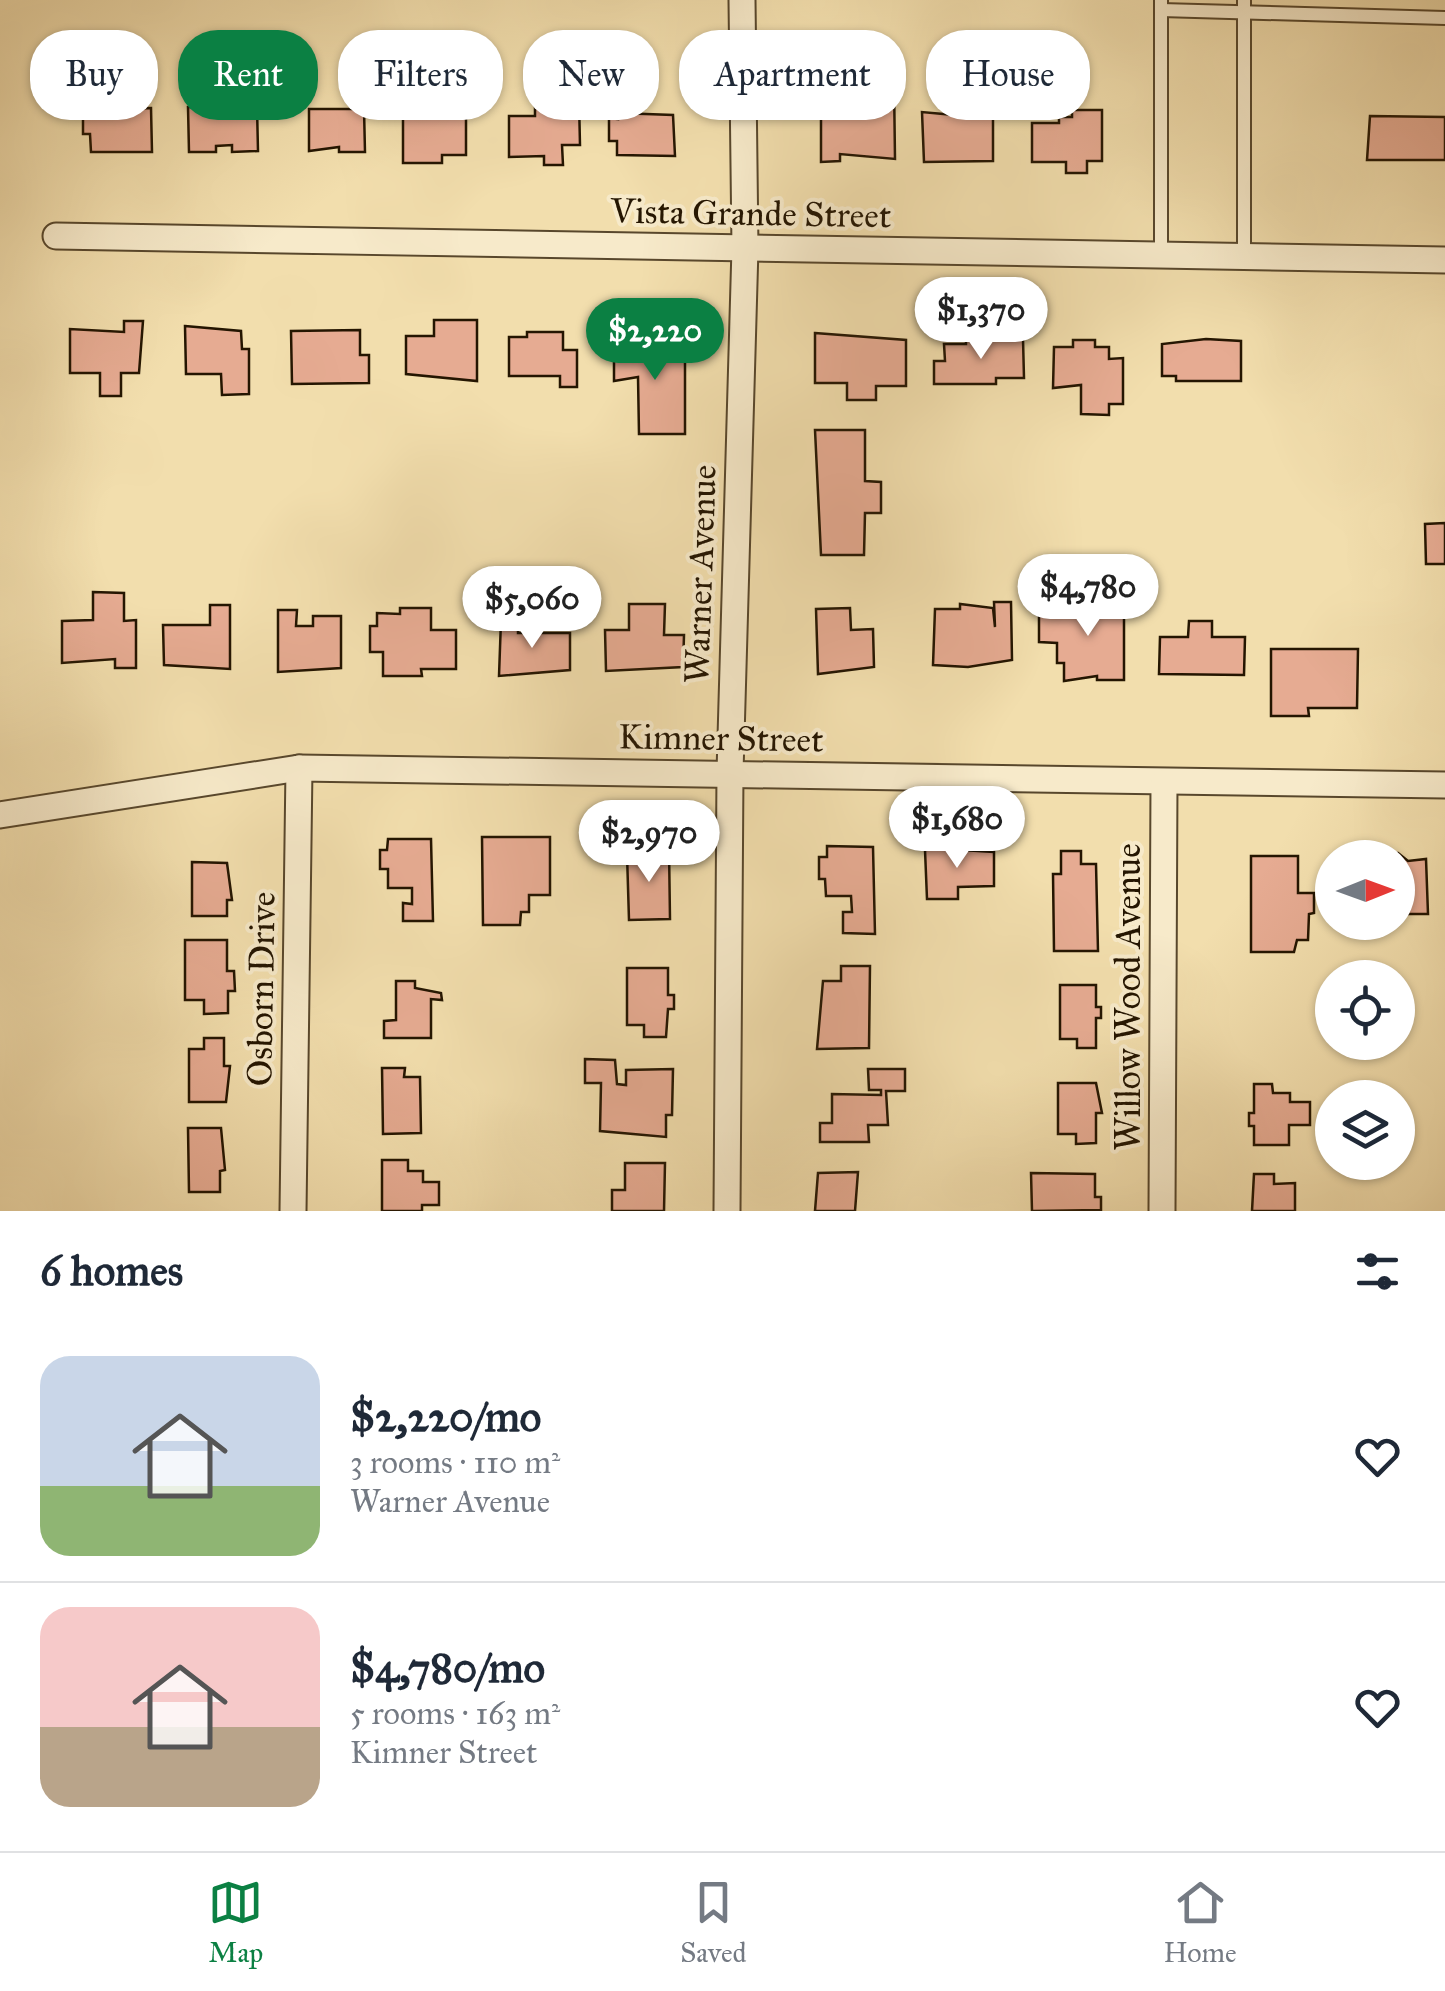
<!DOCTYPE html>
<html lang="en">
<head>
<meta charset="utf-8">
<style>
  body { margin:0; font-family:"IM FELL Great Primer",serif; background:#f6f6f7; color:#1f2937; height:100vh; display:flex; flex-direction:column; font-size:38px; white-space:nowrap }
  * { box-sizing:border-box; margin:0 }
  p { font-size:32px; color:#747a83 }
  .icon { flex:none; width:55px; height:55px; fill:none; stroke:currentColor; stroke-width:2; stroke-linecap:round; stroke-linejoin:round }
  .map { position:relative; height:1211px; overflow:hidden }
  .panel { display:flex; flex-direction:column; background:#fff; flex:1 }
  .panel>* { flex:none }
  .hud { position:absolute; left:30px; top:30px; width:1385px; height:90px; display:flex; gap:20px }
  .needle { width:65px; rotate:89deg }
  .buttons { position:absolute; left:1315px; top:840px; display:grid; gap:20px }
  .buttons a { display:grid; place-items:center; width:100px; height:100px; border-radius:50%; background:#fff; box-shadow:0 2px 8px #0004; font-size:50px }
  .price { position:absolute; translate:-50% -85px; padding:0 22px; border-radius:35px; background:#fff; color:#222; font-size:32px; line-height:65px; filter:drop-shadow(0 2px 5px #0008) }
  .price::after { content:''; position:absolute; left:50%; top:60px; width:30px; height:22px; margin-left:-15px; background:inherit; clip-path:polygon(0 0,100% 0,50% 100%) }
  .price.on { background:#0b8043; color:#fff }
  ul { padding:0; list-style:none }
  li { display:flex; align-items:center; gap:30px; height:250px; padding:0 40px }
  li+li { border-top:2px solid #e0e1e3 }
  li span { display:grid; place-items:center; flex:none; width:280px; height:200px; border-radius:30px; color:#555 }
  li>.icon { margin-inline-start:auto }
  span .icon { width:120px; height:120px; fill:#fffc; stroke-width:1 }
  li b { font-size:42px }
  h2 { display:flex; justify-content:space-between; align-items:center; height:120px; padding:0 40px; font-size:42px }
  .pill { padding:0 35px; border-radius:40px; background:#fff; box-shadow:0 2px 8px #0004; font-size:35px; line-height:90px }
  .pill.on { background:#0b8043; color:#fff }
  .tab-bar { display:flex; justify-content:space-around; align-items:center; height:140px; border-top:2px solid #e0e1e3; background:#fff; font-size:28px; color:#747a83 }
  .tab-bar a { display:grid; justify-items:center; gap:5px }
  .tab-bar .on { color:#0b8043 }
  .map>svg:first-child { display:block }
  .building { fill:#e6ab92; stroke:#241501; stroke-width:2.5 }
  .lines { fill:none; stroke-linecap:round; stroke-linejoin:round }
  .lane-casing { stroke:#58472c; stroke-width:16 }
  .street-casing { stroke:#58472c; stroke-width:29 }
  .lane { stroke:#f7eaca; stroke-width:12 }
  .street { stroke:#f7eaca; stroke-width:25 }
  .labels { text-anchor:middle; stroke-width:8; stroke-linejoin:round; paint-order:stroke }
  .street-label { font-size:35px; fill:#241501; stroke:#f7eaca }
</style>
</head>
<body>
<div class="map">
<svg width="1445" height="1211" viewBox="0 0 1445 1211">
  <rect width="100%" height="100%" fill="#f2dead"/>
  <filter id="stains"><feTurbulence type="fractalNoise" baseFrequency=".002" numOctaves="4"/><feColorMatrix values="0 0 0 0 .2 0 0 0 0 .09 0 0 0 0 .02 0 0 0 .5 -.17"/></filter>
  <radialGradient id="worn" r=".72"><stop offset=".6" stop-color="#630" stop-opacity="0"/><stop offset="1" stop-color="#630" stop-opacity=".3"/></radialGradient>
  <g class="building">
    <polygon points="552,83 566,83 566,100 579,101 580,145 562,145 563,165 544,165 544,156 509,157 509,116 535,116 535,89 552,89"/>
    <polygon points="867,83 894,83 895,159 840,154 840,161 821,162 821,96 867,96"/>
    <polygon points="954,106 993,112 993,161 924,162 922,112 955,115"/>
    <polygon points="188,107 257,107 258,151 232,152 232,145 216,146 216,152 189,152"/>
    <polygon points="151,108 152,152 91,152 90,134 83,134 83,114 91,114 91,109"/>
    <polygon points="309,109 364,109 365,152 339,152 339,147 309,151"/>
    <polygon points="466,109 466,155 442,155 442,163 403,163 403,113 438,117 438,110"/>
    <polygon points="1072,110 1102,110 1102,161 1087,161 1087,173 1066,173 1066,162 1032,162 1032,123 1059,123 1059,117 1072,117"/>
    <polygon points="618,113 673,115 675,156 617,155 617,141 609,141 609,118 618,119"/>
    <polygon points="1370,116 1445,117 1445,160 1367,160"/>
    <polygon points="434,320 477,320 477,381 406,374 406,336 434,336"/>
    <polygon points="124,321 143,321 139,373 121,373 121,396 100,396 100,373 70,373 70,329 124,332"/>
    <polygon points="185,326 241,331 242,349 249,349 249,394 222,395 221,374 186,374"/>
    <polygon points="360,330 360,355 369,355 369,383 292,384 291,331"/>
    <polygon points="527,332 563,332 563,350 577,350 577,387 560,387 560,376 509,376 509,337 527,337"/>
    <polygon points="815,333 906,340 906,386 876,386 876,400 847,400 847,383 815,383"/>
    <polygon points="614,339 675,339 676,356 685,356 685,434 639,434 638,377 614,381"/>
    <polygon points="966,339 1023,339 1024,378 996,378 996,384 934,384 934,361 945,361 944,344 966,344"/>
    <polygon points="1206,339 1241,341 1241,381 1176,381 1176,376 1162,376 1162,344"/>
    <polygon points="1073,340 1095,340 1095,347 1109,347 1109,359 1123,358 1123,404 1109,404 1109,415 1081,414 1081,385 1053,388 1054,347 1073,347"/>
    <polygon points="815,430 865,430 865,481 881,482 881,513 865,513 864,555 821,555"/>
    <polygon points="1445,523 1445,564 1426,564 1425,524"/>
    <polygon points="93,592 124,593 124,621 136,620 136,668 115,668 115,659 62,663 62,621 93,620"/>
    <polygon points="1090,598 1124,598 1124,680 1097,680 1097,676 1064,681 1064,663 1057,663 1057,643 1039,642 1039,609 1086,613 1090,612"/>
    <polygon points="994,602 1011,602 1012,660 968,667 933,665 935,609 960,609 960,604 993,608 995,627"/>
    <polygon points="629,604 665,604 664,635 684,635 683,667 606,671 605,630 629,630"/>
    <polygon points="210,605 230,605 230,669 164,665 163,625 210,625"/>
    <polygon points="400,608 431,608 431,630 456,630 456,669 421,669 422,676 383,676 383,652 370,652 370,626 377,626 377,613 400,614"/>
    <polygon points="850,608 851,630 873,629 874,667 818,674 816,609"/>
    <polygon points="278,610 297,610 296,626 313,626 313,616 341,616 341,668 278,672"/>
    <polygon points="501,620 518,620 518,633 570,633 570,670 499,676"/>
    <polygon points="1189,621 1212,621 1212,637 1245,637 1244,675 1159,674 1160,637 1188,637"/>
    <polygon points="1271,649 1358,649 1357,708 1308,708 1309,716 1271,716"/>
    <polygon points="482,837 550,837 550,895 529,895 529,912 521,912 520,925 483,925"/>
    <polygon points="388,839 431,839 433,921 403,921 403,903 412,904 412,888 388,888 388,869 380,869 380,850 387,850"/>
    <polygon points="827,846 873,847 875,934 843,933 843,912 852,912 851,896 826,896 825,879 819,879 819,857 827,857"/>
    <polygon points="963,847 963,850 994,852 994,886 958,887 958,899 927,899 925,850"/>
    <polygon points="669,848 670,919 629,920 627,854"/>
    <polygon points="1061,851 1081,851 1081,864 1096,864 1098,951 1054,951 1053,874 1061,874"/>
    <polygon points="1380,853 1398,853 1408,861 1426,859 1428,914 1407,914 1407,896 1398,896 1398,858 1375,858"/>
    <polygon points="1251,856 1298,856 1298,893 1314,893 1314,913 1309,914 1308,940 1297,940 1294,952 1251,952"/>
    <polygon points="192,862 227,863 232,900 227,900 227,916 192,916"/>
    <polygon points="185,940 227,940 227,971 234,971 235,991 228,991 228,1013 204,1014 204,1000 185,1000"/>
    <polygon points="841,966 870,966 869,1048 817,1049 823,981 841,981"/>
    <polygon points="627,968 668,968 668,995 674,995 674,1009 668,1009 666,1037 644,1037 644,1025 627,1025"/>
    <polygon points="396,981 415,981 415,988 441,993 442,1000 431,999 431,1038 384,1038 384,1021 396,1020"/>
    <polygon points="1060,985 1096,985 1096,1007 1101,1007 1101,1018 1096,1018 1096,1048 1077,1048 1077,1039 1060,1039"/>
    <polygon points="204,1038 224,1038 224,1066 230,1066 226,1102 189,1102 189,1049 204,1049"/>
    <polygon points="585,1059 615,1060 617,1084 626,1085 626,1070 673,1069 672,1115 666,1115 666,1137 600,1131 601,1083 585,1083"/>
    <polygon points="382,1068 405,1068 404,1077 420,1077 421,1133 383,1134"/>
    <polygon points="868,1069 905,1069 905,1091 886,1091 888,1125 868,1125 869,1142 820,1142 820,1123 832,1123 832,1094 881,1095 881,1090 869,1090"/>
    <polygon points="1058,1083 1096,1083 1102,1113 1096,1113 1096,1143 1076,1144 1076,1134 1058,1134"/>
    <polygon points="1254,1084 1272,1084 1273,1093 1290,1093 1290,1102 1310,1102 1310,1125 1289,1125 1289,1145 1254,1145 1254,1126 1249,1126 1249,1113 1254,1113"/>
    <polygon points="188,1128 221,1128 225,1170 220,1171 220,1192 189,1192"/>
    <polygon points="382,1160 408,1160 408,1171 423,1171 423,1182 439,1182 439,1205 422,1205 422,1211 382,1211"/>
    <polygon points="625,1163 665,1163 664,1211 612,1211 612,1190 625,1190"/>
    <polygon points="858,1172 855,1211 815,1211 818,1173"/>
    <polygon points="1031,1173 1095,1174 1095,1197 1101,1197 1101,1210 1032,1211"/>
    <polygon points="1254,1174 1274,1174 1274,1184 1295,1183 1295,1211 1252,1211"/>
  </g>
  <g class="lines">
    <g class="lane-casing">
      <g id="lane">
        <polyline points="1161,0 1161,257"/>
        <polyline points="1161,10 1445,18"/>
        <polyline points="1244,259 1244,0"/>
      </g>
    </g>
    <g class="street-casing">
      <g id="street">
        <polyline points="56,236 1445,260"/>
        <polyline points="0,815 299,768 1445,785"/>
        <polyline points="293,1211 299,768"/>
        <polyline points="727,1211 730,772 745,248 742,0"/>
        <polyline points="1162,1211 1164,783"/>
      </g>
    </g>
    <use href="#lane" class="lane"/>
    <use href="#street" class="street"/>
  </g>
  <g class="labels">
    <g class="street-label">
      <text transform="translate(751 213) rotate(1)" y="12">Vista Grande Street</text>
      <text transform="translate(700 574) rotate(-88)" y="12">Warner Avenue</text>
      <text transform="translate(721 738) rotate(1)" y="12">Kimner Street</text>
      <text transform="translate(261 989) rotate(-89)" y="12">Osborn Drive</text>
      <text transform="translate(1128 997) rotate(-90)" y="12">Willow Wood Avenue</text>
    </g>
  </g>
  <rect width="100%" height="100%" filter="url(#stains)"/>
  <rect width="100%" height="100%" fill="url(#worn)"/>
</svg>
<div class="buttons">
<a><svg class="needle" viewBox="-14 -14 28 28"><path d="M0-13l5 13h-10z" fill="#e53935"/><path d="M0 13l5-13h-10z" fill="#747a83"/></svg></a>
<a><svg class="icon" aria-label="locate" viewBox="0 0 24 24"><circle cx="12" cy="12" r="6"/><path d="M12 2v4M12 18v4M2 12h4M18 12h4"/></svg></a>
<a><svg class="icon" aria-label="layers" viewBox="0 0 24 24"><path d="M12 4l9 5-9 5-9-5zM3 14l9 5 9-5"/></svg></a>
</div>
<b class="price" style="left:981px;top:362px">$1,370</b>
<b class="price on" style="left:655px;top:383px">$2,220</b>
<b class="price" style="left:1088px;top:639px">$4,780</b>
<b class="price" style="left:532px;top:651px">$5,060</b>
<b class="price" style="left:957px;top:871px">$1,680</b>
<b class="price" style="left:649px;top:885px">$2,970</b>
<div class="hud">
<a class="pill">Buy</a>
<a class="pill on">Rent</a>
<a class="pill">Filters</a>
<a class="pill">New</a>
<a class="pill">Apartment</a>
<a class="pill">House</a>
</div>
</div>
<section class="panel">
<h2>6 homes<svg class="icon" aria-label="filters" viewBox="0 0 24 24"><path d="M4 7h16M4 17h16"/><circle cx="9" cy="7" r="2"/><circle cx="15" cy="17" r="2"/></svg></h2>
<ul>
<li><span style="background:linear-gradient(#c9d6e8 65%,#8fb573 0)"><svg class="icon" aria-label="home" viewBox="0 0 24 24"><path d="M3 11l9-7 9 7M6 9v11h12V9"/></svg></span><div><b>$2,220/mo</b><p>3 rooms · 110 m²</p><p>Warner Avenue</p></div><svg class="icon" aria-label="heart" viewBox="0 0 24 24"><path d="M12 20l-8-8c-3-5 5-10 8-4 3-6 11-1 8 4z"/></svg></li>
<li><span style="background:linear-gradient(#f6c9c9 60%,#b9a48a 0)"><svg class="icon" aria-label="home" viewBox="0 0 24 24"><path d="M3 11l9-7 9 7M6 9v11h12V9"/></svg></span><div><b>$4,780/mo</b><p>5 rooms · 163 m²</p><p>Kimner Street</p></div><svg class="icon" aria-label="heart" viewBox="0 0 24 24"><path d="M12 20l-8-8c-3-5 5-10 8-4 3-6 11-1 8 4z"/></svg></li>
</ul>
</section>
<nav class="tab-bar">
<a class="on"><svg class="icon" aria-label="map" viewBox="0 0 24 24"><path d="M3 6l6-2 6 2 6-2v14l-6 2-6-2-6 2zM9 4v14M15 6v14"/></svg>Map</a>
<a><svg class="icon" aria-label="saved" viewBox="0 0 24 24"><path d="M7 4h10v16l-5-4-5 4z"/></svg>Saved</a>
<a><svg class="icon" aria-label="home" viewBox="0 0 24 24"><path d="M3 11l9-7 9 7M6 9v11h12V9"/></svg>Home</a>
</nav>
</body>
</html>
